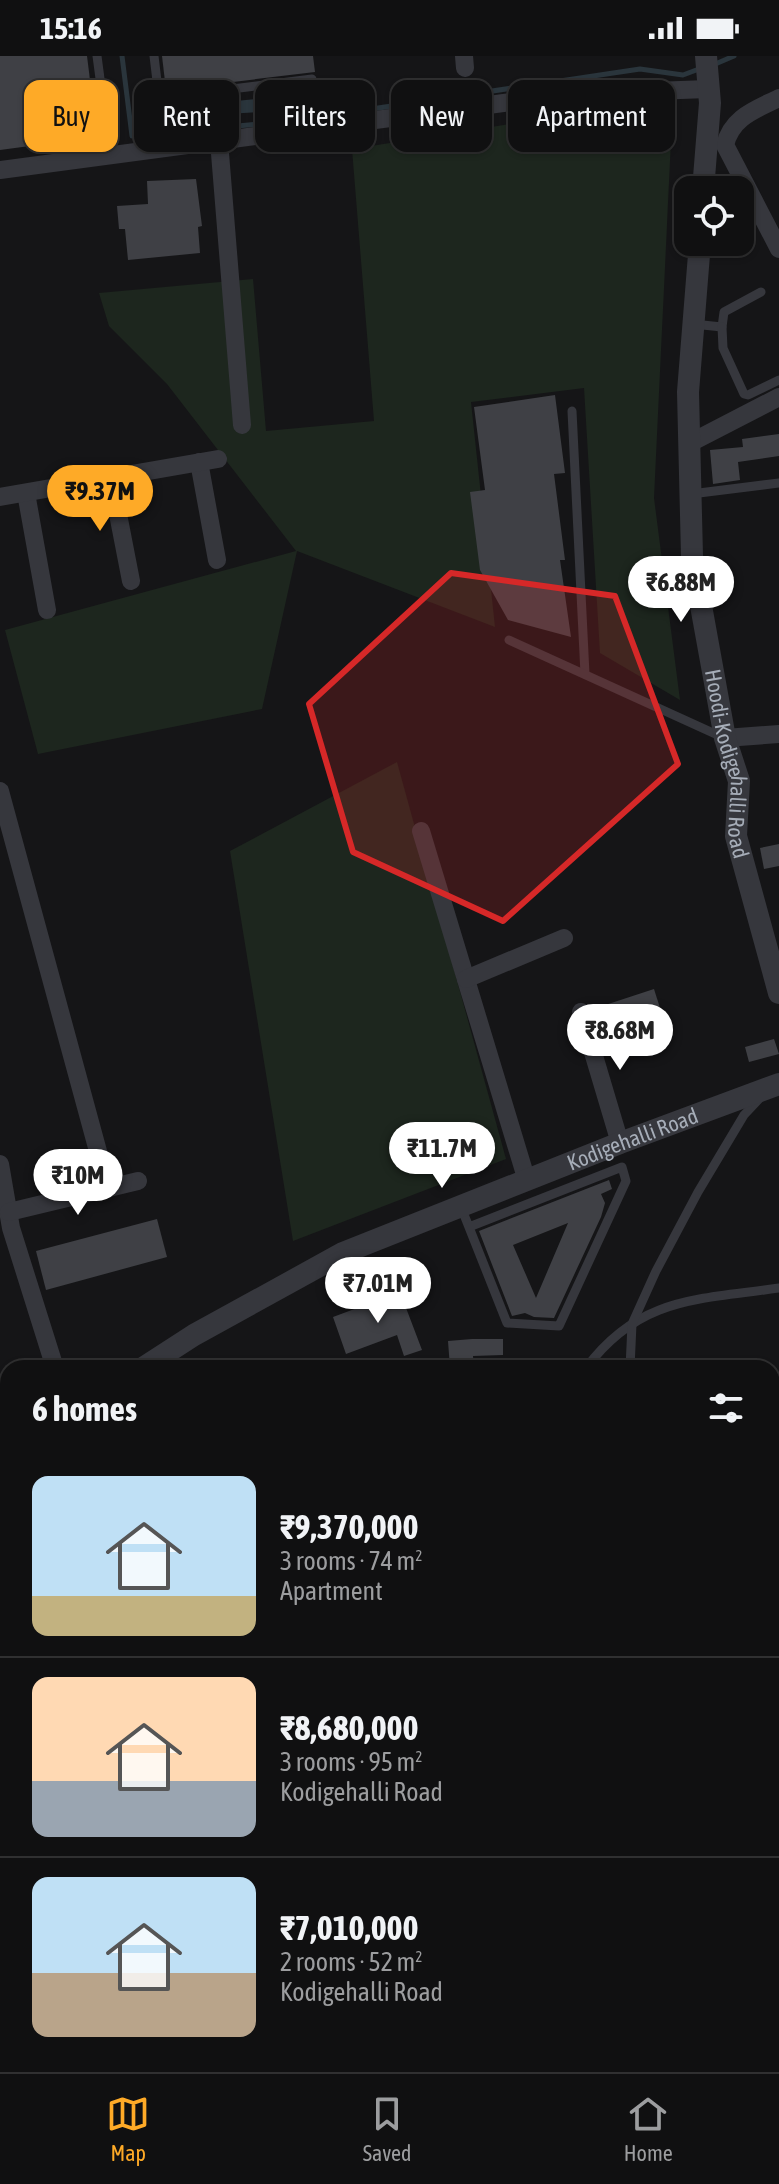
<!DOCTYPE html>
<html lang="en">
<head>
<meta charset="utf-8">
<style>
  body { margin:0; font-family:"Asap Condensed",sans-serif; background:#1e1e1f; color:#f1f3f6; height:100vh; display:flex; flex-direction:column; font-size:30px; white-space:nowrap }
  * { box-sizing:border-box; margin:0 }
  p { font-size:26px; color:#9c9d9f }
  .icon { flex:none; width:44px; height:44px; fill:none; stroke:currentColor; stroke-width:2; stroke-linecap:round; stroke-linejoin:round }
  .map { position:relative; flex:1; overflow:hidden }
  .details { position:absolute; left:0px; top:1304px; width:780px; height:712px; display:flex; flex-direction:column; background:#101011; border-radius:24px 24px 0 0; box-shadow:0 2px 6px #0004,0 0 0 2px #303031 }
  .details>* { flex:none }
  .guide { position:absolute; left:24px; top:24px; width:732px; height:72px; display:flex; gap:16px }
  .buttons { position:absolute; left:674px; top:120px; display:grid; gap:16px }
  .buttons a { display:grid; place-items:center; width:80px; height:80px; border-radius:16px; background:#101011; box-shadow:0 2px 6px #0004,0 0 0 2px #303031; font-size:40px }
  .price { position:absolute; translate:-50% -68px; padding:0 18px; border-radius:28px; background:#fff; color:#222; font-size:26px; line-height:52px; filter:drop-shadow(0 2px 4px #0008) }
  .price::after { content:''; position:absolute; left:50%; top:48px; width:24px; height:18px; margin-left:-12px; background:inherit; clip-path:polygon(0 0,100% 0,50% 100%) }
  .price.current { background:#feaa27; color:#111 }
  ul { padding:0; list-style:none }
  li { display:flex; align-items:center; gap:24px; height:200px; padding:0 32px }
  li+li { border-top:2px solid #303031 }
  li span { display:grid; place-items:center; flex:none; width:224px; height:160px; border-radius:16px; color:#555 }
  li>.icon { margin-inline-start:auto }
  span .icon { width:96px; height:96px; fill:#fffc; stroke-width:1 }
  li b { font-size:34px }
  h2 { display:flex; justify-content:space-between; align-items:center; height:96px; padding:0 32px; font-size:34px }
  .pill { padding:0 28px; border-radius:16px; background:#101011; box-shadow:0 2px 6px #0004,0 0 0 2px #303031; font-size:28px; line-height:72px }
  .pill.current { background:#feaa27; color:#111 }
  .status { display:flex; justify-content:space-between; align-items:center; height:56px; padding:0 40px; background:#101011; direction:ltr }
  .status svg { height:22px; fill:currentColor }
  .menu { display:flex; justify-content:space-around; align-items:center; height:112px; border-top:2px solid #303031; background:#101011; font-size:22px; color:#9c9d9f }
  .menu a { display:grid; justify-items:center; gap:4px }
  .menu .current { color:#feaa27 }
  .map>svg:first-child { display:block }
  .green { fill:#1d261e }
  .water { fill:#2a353c }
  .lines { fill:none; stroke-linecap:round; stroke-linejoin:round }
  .stream { stroke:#2a353c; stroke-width:5 }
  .building { fill:#3f4045; fill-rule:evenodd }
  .service { stroke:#36373d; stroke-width:9 }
  .minor { stroke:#36373d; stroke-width:18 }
  .tertiary { stroke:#36373d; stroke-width:22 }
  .marked { fill:#d62828; fill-opacity:0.2; stroke:#d62828; stroke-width:6; stroke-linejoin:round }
  .labels { text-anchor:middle; stroke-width:8; stroke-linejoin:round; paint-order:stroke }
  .street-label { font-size:22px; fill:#a6adb8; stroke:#101012 }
</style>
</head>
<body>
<div class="status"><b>15:16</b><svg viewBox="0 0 49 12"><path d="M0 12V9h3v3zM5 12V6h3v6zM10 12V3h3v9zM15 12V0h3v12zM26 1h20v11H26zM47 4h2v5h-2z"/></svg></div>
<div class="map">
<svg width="779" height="2016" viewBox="0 0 779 2016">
  <rect width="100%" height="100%" fill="#151517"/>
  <g class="green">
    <polygon points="673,42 654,442 680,644 600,597 584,332 471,346 495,571 297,495 262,653 38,698 5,574 296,495 167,328 109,270 99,237 253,223 266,375 374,365 352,93"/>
    <polygon points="397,706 506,1103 293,1185 230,795"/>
    <polygon points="279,2008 448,2008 448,2016 278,2016"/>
  </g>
  <polygon class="water" points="257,43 258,56 227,58 226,46"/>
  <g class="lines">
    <g class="stream">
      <polyline points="122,0 132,80 291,65 640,13 683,19 699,13"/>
      <polyline points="713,9 734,0"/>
    </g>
  </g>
  <g class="building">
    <polygon points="0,0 87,0 97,81 0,94"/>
    <polygon points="162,0 313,0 315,16 166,34"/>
    <polygon points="196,123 202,170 198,171 200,197 128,204 125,173 119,173 117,150 148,148 147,125"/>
    <polygon points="555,339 565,417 554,418 565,504 560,504 571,581 508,564 480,514 470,436 485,434 474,351"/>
    <polygon points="779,378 779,400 738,406 740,424 713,428 710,394 743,391 742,383"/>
    <polygon points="779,788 779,810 764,813 760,792"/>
    <polygon points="654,933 660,952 598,972 593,953"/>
    <polygon points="774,983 779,998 749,1006 745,991"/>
    <path d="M 609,1124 L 612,1133 L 601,1138 L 605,1147 L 601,1161 L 554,1262 L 534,1261 L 525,1257 L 512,1260 L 479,1175 ZM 568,1167 L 536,1242 L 513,1189 Z"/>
    <polygon points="157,1163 167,1201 46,1234 36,1195"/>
    <polygon points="400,1236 422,1294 404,1300 397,1279 346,1298 333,1261"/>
    <polygon points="472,1283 503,1283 503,1299 473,1300 474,1312 450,1312 448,1285"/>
  </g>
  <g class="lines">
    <g class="service">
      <polyline points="97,0 110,98"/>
      <polyline points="154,0 159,42 312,23"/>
      <polyline points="173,40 177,90"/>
      <polyline points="693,268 722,271 724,256 761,236"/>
      <polyline points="722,271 723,292 744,338 748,339 779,324"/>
      <polyline points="572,355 585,618"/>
      <polyline points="691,438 779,427"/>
      <polyline points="509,584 722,681"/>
      <polyline points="461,1151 507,1267 559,1270 626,1125 622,1111 469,1171"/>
      <path d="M 586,1312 C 640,1240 698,1244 779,1232"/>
      <polyline points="630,1312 632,1268 656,1215 698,1136 744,1059 760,1042"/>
      <polyline points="772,1689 779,1688"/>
      <polyline points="772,1932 779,1931"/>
    </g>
    <g class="minor">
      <polyline points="464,0 465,12"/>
      <path d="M 779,42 C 755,54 732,61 725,89 L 779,193"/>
      <polyline points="219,85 242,369"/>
      <polyline points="0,114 571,38 708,33"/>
      <polyline points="690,387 779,341"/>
      <polyline points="199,406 217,504"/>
      <polyline points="111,422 131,525"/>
      <polyline points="26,437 47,554"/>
      <polyline points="0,441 218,403"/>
      <polyline points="725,682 779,678"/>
      <polyline points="0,735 108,1132"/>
      <polyline points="421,775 527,1125"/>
      <polyline points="466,923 564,882"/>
      <polyline points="581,956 620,1087"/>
      <polyline points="0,1108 11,1172 55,1312"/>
      <polyline points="9,1156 138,1125"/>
      <polyline points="0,1590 8,1588"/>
      <polyline points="0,1691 4,1715 5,1868"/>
      <polyline points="772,1858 779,1858"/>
      <polyline points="20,2016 20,2008"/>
      <polyline points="86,2016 86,2008"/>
      <polyline points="156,2016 156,2008"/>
      <polyline points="229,2016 230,2008"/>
      <polyline points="494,2016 494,2014"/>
      <polyline points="694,2016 694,2008"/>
    </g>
    <g class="tertiary">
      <polyline points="703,134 710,47 706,0"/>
      <path id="s1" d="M 700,186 L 688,336 L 692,500 L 725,682 L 739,725 L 736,780 L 779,937"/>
      <path id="s2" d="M 143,1312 L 194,1279 L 343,1197 L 620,1087 L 779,1028"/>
      <polyline points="0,1387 8,1384"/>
    </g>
  </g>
  <path class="marked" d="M 451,517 L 615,540 L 678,708 L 503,865 L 353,796 L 309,648 Z"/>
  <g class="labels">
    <g class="street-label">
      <text dy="8" stroke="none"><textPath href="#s1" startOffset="526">Hoodi-Kodigehalli Road</textPath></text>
      <text dy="8" stroke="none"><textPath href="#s2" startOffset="542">Kodigehalli Road</textPath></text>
    </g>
  </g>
</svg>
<div class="buttons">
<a><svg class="icon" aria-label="locate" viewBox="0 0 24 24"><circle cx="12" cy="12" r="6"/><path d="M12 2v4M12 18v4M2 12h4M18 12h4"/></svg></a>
</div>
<b class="price current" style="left:100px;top:477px">₹9.37M</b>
<b class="price" style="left:681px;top:568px">₹6.88M</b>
<b class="price" style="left:620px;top:1016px">₹8.68M</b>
<b class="price" style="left:442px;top:1134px">₹11.7M</b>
<b class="price" style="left:78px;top:1161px">₹10M</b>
<b class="price" style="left:378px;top:1269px">₹7.01M</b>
<div class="guide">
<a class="pill current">Buy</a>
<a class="pill">Rent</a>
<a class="pill">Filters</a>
<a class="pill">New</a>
<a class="pill">Apartment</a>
</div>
<section class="details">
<h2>6 homes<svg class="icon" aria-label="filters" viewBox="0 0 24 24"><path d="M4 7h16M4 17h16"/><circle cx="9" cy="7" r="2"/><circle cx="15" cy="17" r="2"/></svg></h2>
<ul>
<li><span style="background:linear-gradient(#bfe0f5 75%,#c2b280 0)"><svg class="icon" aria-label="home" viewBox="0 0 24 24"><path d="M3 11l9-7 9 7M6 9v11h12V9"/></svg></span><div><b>₹9,370,000</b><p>3 rooms · 74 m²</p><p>Apartment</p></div></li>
<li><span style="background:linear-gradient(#ffd9b3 65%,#9aa5b1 0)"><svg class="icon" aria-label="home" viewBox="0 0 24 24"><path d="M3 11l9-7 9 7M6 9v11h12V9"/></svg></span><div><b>₹8,680,000</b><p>3 rooms · 95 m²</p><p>Kodigehalli Road</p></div></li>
<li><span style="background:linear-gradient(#bfe0f5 60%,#b9a48a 0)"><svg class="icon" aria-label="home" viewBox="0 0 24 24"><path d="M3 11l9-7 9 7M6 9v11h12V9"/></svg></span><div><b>₹7,010,000</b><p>2 rooms · 52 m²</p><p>Kodigehalli Road</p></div></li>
</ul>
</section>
</div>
<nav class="menu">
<a class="current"><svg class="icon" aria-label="map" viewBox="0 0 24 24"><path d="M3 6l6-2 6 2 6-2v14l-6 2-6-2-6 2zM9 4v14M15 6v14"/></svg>Map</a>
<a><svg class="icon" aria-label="saved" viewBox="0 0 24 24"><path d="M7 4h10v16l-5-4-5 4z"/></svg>Saved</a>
<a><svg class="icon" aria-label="home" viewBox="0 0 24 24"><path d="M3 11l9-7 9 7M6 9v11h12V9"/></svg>Home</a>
</nav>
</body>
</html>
